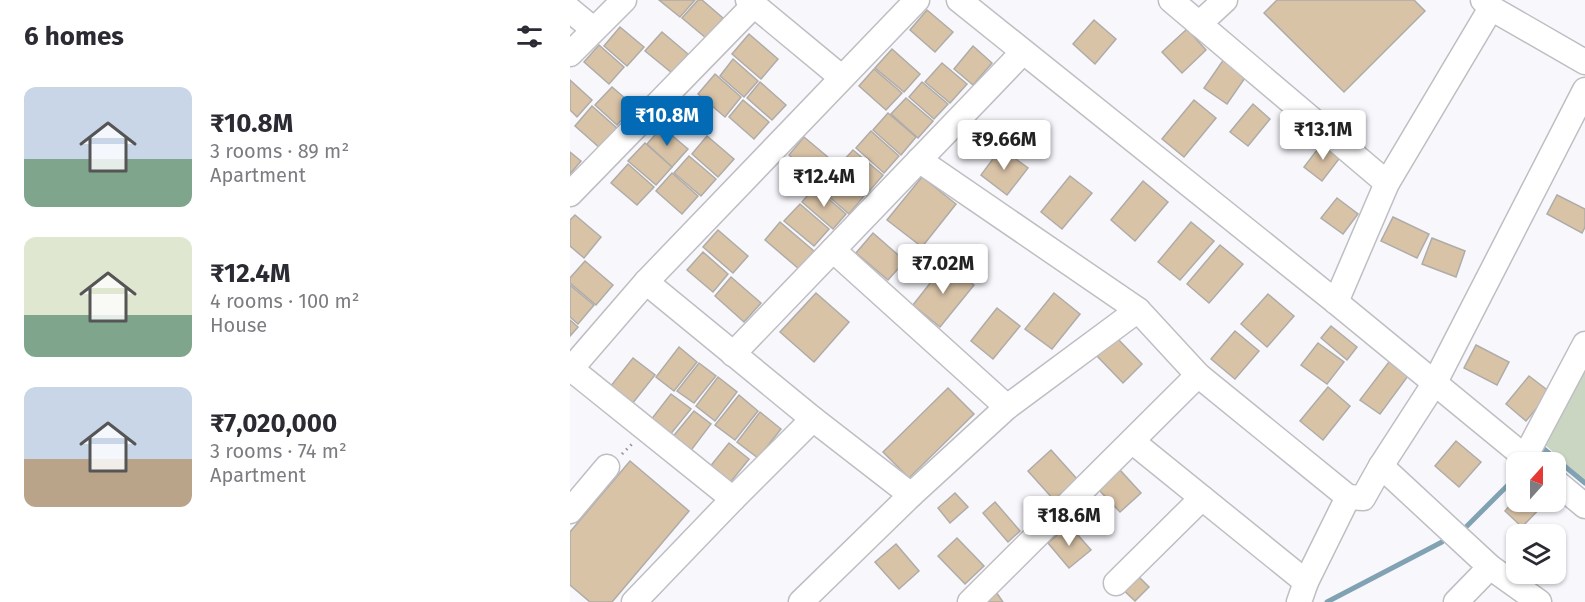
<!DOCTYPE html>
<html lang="en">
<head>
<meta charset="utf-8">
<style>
  body { margin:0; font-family:"Fira Sans",sans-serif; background:#f2f2f3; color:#2b2b33; height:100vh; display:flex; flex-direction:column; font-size:22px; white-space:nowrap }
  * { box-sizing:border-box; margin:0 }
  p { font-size:20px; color:#7c7c81 }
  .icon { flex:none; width:33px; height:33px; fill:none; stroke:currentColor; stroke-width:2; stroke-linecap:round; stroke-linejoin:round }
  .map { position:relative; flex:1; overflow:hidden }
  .side { display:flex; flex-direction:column; background:#fff; width:570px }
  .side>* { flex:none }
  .needle { width:39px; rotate:21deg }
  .buttons { position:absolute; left:936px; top:452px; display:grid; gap:12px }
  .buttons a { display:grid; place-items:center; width:60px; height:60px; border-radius:12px; background:#fff; box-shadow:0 2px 4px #0004; font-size:30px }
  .price { position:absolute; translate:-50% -51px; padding:0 14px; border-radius:6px; background:#fff; color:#222; font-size:20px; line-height:39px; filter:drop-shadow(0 2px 3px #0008) }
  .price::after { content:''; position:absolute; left:50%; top:36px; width:18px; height:14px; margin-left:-9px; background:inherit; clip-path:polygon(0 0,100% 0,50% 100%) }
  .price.active { background:#036ab6; color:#fff }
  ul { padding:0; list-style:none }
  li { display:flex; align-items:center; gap:18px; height:150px; padding:0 24px }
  li span { display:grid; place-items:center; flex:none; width:168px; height:120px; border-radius:12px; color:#555 }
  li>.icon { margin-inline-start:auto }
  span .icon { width:72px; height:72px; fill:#fffc; stroke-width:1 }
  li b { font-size:26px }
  h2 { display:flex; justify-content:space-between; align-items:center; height:72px; padding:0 24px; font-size:26px }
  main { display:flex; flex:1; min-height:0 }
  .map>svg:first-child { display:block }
  .green { fill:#cad6c2 }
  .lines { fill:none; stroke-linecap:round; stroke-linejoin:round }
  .stream { stroke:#80a2b2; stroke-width:5 }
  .building { fill:#d9c3a7; stroke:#afaca8; stroke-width:1.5 }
  .minor-casing { stroke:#bebec3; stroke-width:27 }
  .path { stroke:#929296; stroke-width:3; stroke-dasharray:1.5 4.5; stroke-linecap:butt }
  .minor { stroke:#fff; stroke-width:24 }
</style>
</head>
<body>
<main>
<section class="side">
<h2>6 homes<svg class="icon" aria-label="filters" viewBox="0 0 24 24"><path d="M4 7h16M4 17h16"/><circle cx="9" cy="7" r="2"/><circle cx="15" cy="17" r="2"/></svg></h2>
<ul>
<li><span style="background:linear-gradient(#c9d6e8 60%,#7fa58c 0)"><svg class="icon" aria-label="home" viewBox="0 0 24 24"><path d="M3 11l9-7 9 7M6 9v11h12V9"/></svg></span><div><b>₹10.8M</b><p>3 rooms · 89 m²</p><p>Apartment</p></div></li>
<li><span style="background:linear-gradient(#dfe7d0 65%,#7fa58c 0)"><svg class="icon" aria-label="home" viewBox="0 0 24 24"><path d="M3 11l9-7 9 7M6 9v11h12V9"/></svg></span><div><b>₹12.4M</b><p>4 rooms · 100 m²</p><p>House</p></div></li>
<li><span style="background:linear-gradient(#c9d6e8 60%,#b9a48a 0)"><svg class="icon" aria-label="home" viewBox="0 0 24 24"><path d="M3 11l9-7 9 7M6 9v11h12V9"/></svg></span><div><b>₹7,020,000</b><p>3 rooms · 74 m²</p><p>Apartment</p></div></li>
</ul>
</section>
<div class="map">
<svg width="1015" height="602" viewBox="0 0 1015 602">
  <rect width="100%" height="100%" fill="#f7f7fc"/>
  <polygon class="green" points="1015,363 1015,481 973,443"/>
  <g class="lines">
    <g class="stream">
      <polyline points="973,450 974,449 1015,483"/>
      <polyline points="893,530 946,477"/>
      <polyline points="757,602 872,542"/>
    </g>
  </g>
  <g class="building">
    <polygon points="89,0 125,0 110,17"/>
    <polygon points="128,0 132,0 153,18 136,38 112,18"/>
    <polygon points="707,0 844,0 855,11 774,92 694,13"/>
    <polygon points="357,10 383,32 365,52 340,30"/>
    <polygon points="524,20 546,39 525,64 503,44"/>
    <polygon points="50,27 74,47 57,66 34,46"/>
    <polygon points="617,29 636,50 612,73 592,52"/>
    <polygon points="92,32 118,54 102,73 75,51"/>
    <polygon points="179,34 208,59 191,79 162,54"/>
    <polygon points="29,45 54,67 39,84 14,62"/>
    <polygon points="403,46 422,63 403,85 384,69"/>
    <polygon points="322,49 350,74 334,92 305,68"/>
    <polygon points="163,59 188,81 174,97 150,76"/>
    <polygon points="654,59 677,75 657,104 634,88"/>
    <polygon points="372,63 397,84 380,103 355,82"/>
    <polygon points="304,69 332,93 316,110 289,86"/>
    <polygon points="145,74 171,97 155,117 128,94"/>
    <polygon points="0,80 22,100 7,117 0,110"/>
    <polygon points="190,82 216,105 202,120 177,98"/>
    <polygon points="352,82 378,104 364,119 339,97"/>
    <polygon points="42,87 64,106 47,125 25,105"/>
    <polygon points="336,98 363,121 348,138 321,114"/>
    <polygon points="173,100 199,122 184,139 159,117"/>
    <polygon points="624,100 646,118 614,157 592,139"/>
    <polygon points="683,104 700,119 678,146 660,132"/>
    <polygon points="22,106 48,129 31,149 5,126"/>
    <polygon points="318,113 346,137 331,155 303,130"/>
    <polygon points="92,127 118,149 102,167 77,144"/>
    <polygon points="301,131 329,156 314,173 286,148"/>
    <polygon points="137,136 164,159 148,177 122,154"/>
    <polygon points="234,137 265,163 249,181 219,155"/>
    <polygon points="754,141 772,155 752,181 734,167"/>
    <polygon points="75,143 102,167 86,185 58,161"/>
    <polygon points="431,148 458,168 437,195 411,175"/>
    <polygon points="283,150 313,175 296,195 266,169"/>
    <polygon points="0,152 11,161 0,174"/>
    <polygon points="119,156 146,179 131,196 104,173"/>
    <polygon points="58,164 84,187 67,205 41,183"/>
    <polygon points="265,171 294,196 279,214 249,188"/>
    <polygon points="102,173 128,196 112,214 86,191"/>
    <polygon points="500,176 522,193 492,229 471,212"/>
    <polygon points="352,177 386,204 352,247 317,220"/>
    <polygon points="573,181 598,202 565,241 541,220"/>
    <polygon points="245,187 276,214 263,229 232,202"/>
    <polygon points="987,195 1015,209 1015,227 1012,233 977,214"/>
    <polygon points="767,198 788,214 773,234 751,218"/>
    <polygon points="230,204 259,229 244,246 214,221"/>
    <polygon points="5,215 31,237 14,258 0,246 0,220"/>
    <polygon points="823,217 859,234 847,258 811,241"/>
    <polygon points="210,222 244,251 229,269 195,240"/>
    <polygon points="621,222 644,241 610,280 588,262"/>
    <polygon points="148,230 178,256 163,273 133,247"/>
    <polygon points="303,233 335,261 318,280 286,253"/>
    <polygon points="862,238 895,251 886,277 852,264"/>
    <polygon points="650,245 673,264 639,303 617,284"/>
    <polygon points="133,252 158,274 143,292 117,270"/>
    <polygon points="15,261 43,285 26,305 0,283 0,278"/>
    <polygon points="376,263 404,285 370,327 343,305"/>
    <polygon points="161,277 191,303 174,322 145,296"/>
    <polygon points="0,285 24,305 8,324 0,317"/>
    <polygon points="246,293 279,322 244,362 210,332"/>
    <polygon points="484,293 510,314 482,349 455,329"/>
    <polygon points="698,294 724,316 697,347 671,324"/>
    <polygon points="427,308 450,326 423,359 401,341"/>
    <polygon points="0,320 8,327 0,336"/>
    <polygon points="761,326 787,347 777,360 751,338"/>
    <polygon points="665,331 689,351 665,379 641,359"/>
    <polygon points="546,337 572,364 553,383 526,355"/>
    <polygon points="748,343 774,362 757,384 731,365"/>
    <polygon points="906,345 939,362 927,385 894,368"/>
    <polygon points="109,347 127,362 104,391 86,377"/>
    <polygon points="63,358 85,375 62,404 40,387"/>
    <polygon points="819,362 838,376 810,414 790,400"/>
    <polygon points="129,363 146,376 124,403 107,391"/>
    <polygon points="959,376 980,392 956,421 936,404"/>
    <polygon points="148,377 167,392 145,421 126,406"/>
    <polygon points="758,387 780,406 753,440 730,421"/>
    <polygon points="378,388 404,414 339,478 313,452"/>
    <polygon points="101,394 121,409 99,436 80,421"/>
    <polygon points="169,395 188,411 165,440 145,425"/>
    <polygon points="124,411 141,424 119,453 101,439"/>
    <polygon points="190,412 211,429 188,458 167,442"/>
    <polygon points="886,441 911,462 889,487 865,466"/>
    <polygon points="159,443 179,459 159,484 139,468"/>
    <polygon points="481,450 507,479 484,500 458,471"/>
    <polygon points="60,461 119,511 42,602 20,602 0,585 0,532"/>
    <polygon points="550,470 571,493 550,512 529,490"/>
    <polygon points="385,493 398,507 380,523 368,508"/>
    <polygon points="946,498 946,501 977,501 952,527 935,511"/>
    <polygon points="425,502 450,531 438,542 413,513"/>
    <polygon points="499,525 521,550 499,568 478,543"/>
    <polygon points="387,538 414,566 395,584 368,556"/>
    <polygon points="326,544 349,571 329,589 305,562"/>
    <polygon points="561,569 579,587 565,601 546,583"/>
    <polygon points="426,592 433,602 412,602"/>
  </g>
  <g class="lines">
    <g class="minor-casing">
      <g id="minor">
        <polyline points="178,0 271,77"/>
        <polyline points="389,0 766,302 961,462"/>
        <polyline points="601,0 817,183"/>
        <polyline points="913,0 921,8 1015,62"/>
        <polyline points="0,10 23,29"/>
        <polyline points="629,24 655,0"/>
        <polyline points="0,54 54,0"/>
        <polyline points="349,160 568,310 628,375 778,497 793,498 811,466 864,384 1015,90"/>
        <polyline points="0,194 184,5"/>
        <polyline points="263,250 437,407"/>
        <polyline points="76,282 243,419"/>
        <polyline points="766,302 817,183 921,8"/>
        <polyline points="163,354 453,52"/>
        <polyline points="0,368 163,499 64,602"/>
        <polyline points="0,370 76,282 347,0"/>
        <polyline points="563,442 736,582"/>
        <polyline points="955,457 1015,344"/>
        <polyline points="811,466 920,567 969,602"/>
        <polyline points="986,482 1015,506"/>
        <polyline points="163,499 243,419 341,495"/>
        <polyline points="0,511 37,467"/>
        <polyline points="546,583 632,498"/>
        <polyline points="231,602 341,495 437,407 568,310"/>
        <polyline points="400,602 628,375"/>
        <polyline points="729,602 736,582 778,497"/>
        <polyline points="886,602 920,567"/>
      </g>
    </g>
    <polyline class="path" points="52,454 62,444"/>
    <use href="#minor" class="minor"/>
  </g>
</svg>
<div class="buttons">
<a><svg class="needle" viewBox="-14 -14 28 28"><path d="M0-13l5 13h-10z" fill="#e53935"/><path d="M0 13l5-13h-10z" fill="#7c7c81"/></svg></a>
<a><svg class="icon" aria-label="layers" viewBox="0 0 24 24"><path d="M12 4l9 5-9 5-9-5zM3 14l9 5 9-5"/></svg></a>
</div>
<b class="price active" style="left:97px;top:147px">₹10.8M</b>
<b class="price" style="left:753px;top:161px">₹13.1M</b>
<b class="price" style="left:434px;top:171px">₹9.66M</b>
<b class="price" style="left:254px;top:208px">₹12.4M</b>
<b class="price" style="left:373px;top:295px">₹7.02M</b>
<b class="price" style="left:499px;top:547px">₹18.6M</b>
</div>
</main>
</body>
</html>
